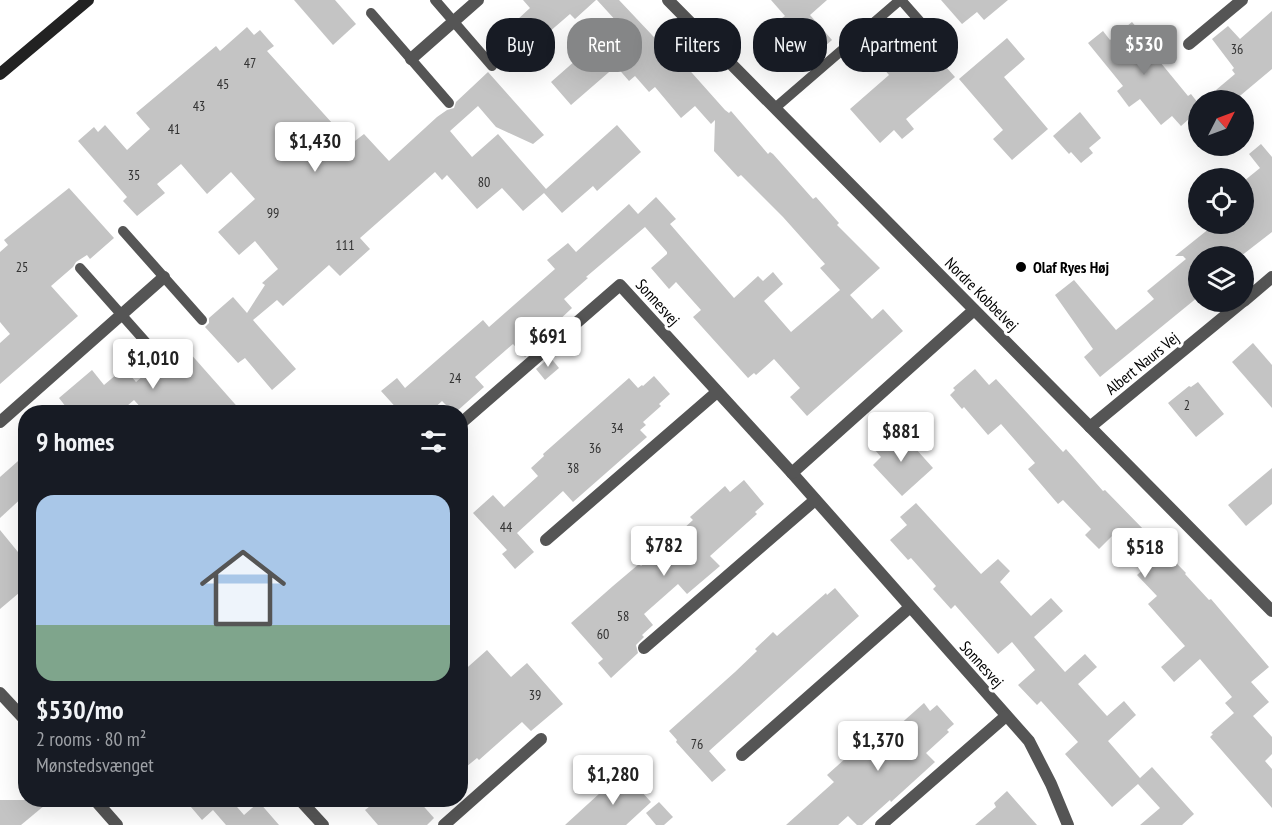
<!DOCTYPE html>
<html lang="en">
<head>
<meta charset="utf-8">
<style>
  body { margin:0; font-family:"PT Sans Narrow",sans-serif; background:#20242c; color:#f1f3f6; height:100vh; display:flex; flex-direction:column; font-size:22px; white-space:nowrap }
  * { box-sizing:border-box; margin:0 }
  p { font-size:20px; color:#9ea1a6 }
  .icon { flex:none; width:33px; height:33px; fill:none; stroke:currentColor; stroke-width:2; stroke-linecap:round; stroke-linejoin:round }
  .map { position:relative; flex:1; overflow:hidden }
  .drawer { position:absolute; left:18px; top:405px; width:450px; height:402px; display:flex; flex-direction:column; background:#171b24; border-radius:24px; box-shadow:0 6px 24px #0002 }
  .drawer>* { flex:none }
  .top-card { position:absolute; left:486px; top:18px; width:570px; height:54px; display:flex; gap:12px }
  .needle { width:39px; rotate:48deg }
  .buttons { position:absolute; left:1188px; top:90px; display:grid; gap:12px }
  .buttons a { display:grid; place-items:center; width:66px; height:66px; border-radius:50%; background:#171b24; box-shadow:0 6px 24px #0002; font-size:30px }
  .price { position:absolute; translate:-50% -51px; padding:0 14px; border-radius:6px; background:#fff; color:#222; font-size:20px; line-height:39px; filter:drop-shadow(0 2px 3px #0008) }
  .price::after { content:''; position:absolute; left:50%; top:36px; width:18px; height:14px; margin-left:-9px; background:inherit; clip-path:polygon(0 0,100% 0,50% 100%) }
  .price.selected { background:#858687; color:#fff }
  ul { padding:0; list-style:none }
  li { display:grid; align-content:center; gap:12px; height:318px; padding:0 18px }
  li span { display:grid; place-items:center; height:186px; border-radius:18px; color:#555 }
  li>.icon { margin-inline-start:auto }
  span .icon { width:108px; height:108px; fill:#fffc; stroke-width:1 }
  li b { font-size:26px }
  h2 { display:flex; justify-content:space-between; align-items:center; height:72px; padding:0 18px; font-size:26px }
  .pill { padding:0 21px; border-radius:24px; background:#171b24; box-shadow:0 6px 24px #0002; font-size:21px; line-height:54px }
  .pill.selected { background:#858687; color:#fff }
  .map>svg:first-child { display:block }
  .building { fill:#c4c4c4 }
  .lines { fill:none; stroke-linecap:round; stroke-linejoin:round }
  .lane { stroke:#555; stroke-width:10 }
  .street { stroke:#555; stroke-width:12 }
  .secondary { stroke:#222; stroke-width:12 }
  .poi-dot { fill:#000; stroke:#fff; stroke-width:2 }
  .labels { text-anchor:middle; stroke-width:6; stroke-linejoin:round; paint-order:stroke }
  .number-label { font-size:14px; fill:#313131 }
  .poi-label { font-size:16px; font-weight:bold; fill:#000; stroke:#fff; text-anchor:start }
  .street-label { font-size:16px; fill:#000; stroke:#fff }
</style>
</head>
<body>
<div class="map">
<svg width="1272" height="825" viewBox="0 0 1272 825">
  <rect width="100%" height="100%" fill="#fff"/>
  <g class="building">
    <polygon points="294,0 335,0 356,24 333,45"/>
    <polygon points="523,0 596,0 575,19 570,14 519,58 500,37 504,34 503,33 530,8"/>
    <polygon points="597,0 619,0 668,52 669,51 683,66 684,64 725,110 729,113 731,111 768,154 770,152 773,154 813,199 816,197 839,223 837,225 880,268 850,295 872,319 883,309 903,331 807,416 790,397 800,388 774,359 756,375 754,373 748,378 693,317 701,310 676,282 669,289 651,268 667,254 667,252 645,227 586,277 588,278 564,299 572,308 537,341 540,344 525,357 513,344 475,377 484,387 456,412 453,412 442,401 430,412 400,412 381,391 397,378 405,388 483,320 489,327 555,269 547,260 568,243 576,252 629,204 638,214 656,197 676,219 670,224 734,298 758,276 763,281 773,272 783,284 764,301 791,332 840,290 820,268 825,264 783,217 741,175 738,177 714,151 715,120 711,124 695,106 681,118 655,87 649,92 635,76 629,81 616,66 571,105 551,82 618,23"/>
    <polygon points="771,0 827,0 810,15 832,40 810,59 784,29 785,27 779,20 785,16"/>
    <polygon points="941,0 1008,0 984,20 977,12 962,24"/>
    <polygon points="1272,11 1272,69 1235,100 1225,100 1216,90 1235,74 1232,70 1234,68 1212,39 1228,26 1240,39"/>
    <polygon points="1132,22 1144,36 1141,39 1165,68 1188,96 1191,94 1198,103 1198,111 1181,126 1172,116 1161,125 1140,99 1129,107 1117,91 1123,86 1088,43 1103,31 1110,40"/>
    <polygon points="247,27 254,35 260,30 274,46 267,51 351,144 364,134 389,161 437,117 447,110 454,108 456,102 488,72 544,135 533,144 496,127 478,106 450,131 472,157 498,134 546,189 617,125 641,152 597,191 593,186 562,213 544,193 523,211 502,188 477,209 447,175 442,180 435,172 360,238 370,249 340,276 329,265 283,306 277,300 253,320 296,369 272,390 245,358 238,363 205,327 209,323 209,318 233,297 247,313 265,285 262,283 278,269 255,241 239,255 218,232 255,199 231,172 207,194 181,164 157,184 165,193 137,216 123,201 127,197 78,141 94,127 98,132 105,125 127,150 150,129 136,113 216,46 220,51"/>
    <polygon points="1007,38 1025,59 1004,77 1048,129 1012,160 993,139 1003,130 959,79"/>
    <polygon points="907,40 922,57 930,49 955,77 906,119 914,129 902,139 894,130 880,143 850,109 889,75 882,67 889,60 887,57"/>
    <polygon points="1080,112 1101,138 1089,148 1093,153 1081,163 1071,152 1069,154 1053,136"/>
    <polygon points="1261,144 1272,157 1272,232 1241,256 1198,256 1198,297 1100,377 1084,357 1093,349 1055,295 1074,280 1116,330 1154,299 1147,291 1186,259 1183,256 1175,256 1215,224 1244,224 1244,181 1260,168 1249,154"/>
    <polygon points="69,188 114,238 90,259 87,255 76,262 73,267 51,286 78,316 0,384 0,343 10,334 0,322 0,252 8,245 4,240"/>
    <polygon points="181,343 242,412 145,412 134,400 120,412 70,412 59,398 92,370 104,385 124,368 136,382 157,364 163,363 166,355"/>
    <polygon points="1253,343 1272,365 1272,408 1232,362"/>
    <polygon points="550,357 559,368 545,380 536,369"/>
    <polygon points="975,369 989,385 996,379 1063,452 1066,449 1103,491 1105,490 1186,573 1185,574 1209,600 1211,599 1269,667 1251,682 1269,702 1253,716 1272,737 1272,754 1265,761 1272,769 1272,808 1210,737 1213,734 1211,733 1234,713 1225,703 1232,697 1200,659 1174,682 1161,667 1185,646 1148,604 1157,596 1137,575 1145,568 1113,535 1099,549 1085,535 1091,529 1063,500 1058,504 1028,469 1035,463 1001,424 988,435 964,407 962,409 950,395 955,390 953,388"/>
    <polygon points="654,376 670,394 659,404 661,406 643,422 646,425 640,430 647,437 573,502 563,491 517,533 534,552 515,569 502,554 507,550 473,513 493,495 504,507 538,476 531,468 544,456 543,454 629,378 638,388 642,385 643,386"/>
    <polygon points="1198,382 1224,414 1196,437 1168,403 1189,386 1191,387"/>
    <polygon points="898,429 933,468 902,496 873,465 881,457 875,450"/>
    <polygon points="26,454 26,494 0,518 0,477"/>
    <polygon points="1272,468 1272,504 1246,526 1228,505"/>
    <polygon points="744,480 764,504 755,512 757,514 710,556 720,566 687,594 678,584 644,614 653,625 642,635 644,637 636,645 638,653 611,678 598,663 603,659 571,623 613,586 639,564 641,566 672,539 693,520 690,517 725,486 730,492"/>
    <polygon points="916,503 981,574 998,559 1010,571 1000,582 1031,616 1051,598 1063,611 1034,637 1065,672 1085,654 1097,667 1078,684 1107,716 1124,701 1136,715 1108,741 1140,778 1152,767 1194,814 1182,825 1140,825 1160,808 1138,784 1112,807 1065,754 1078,742 1041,701 1037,705 1018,685 1035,670 1012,642 998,654 955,605 951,609 933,589 936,586 911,558 908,560 890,540 907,525 900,517"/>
    <polygon points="0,530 18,552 26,546 26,587 0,609"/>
    <polygon points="835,588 859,616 709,751 726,770 712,782 676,742 677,740 669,731 735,672 757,651 755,649 773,632 777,636 826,593 827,595"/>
    <polygon points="487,650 511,677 527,663 563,704 531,731 522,722 479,760 477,758 460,772 460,674"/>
    <polygon points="924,703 930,711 937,705 954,724 947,730 949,732 926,753 935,762 891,802 890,800 862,825 857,825 848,816 838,825 786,825 834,782 827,775 856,749 861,755 877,740 879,743"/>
    <polygon points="629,778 651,802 626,825 565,825 612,782 617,788"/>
    <polygon points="1007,791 1037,825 975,825 996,807 994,803"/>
    <polygon points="0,800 51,800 21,825 0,825"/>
    <polygon points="185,800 231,800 244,815 259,802 279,825 226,825 213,810 202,820"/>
    <polygon points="378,800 418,800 434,818 427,825 378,825 365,810"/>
    <polygon points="659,802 673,817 664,825 656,825 646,813"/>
  </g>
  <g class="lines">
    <g class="lane">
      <polyline points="435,0 492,66"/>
      <polyline points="901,0 946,51"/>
      <polyline points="371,13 449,103"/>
      <polyline points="775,108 900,0"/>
      <polyline points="123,231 202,320"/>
      <polyline points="80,268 159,357"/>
    </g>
    <g class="street">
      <polyline points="668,0 1272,611"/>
      <polyline points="1189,44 1242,0"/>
      <polyline points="411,59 478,0"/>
      <polyline points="1244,301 1272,277"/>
      <polyline points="0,422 164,277"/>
      <polyline points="460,424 620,285 792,473 1029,741 1051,784 1068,825"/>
      <polyline points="1090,427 1242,302"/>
      <polyline points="792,473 974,310"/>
      <polyline points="546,540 717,392"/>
      <polyline points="644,648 815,500"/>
      <polyline points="0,693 26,721"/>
      <polyline points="742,755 909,608"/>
      <polyline points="95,800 117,825"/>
      <polyline points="300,800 323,825"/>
      <polyline points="444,825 541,739"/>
      <polyline points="881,825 1006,716"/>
    </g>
    <polyline class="secondary" points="0,74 88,0"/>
  </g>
  <circle class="poi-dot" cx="1021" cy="267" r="6"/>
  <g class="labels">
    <g class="number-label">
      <text x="1237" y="54">36</text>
      <text x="250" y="68">47</text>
      <text x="223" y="89">45</text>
      <text x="199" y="111">43</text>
      <text x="174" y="134">41</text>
      <text x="134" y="180">35</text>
      <text x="484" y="187">80</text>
      <text x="273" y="218">99</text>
      <text x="345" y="250">111</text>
      <text x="22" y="272">25</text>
      <text x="455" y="383">24</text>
      <text x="1187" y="410">2</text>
      <text x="617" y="433">34</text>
      <text x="595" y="453">36</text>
      <text x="573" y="473">38</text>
      <text x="506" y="532">44</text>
      <text x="623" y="621">58</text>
      <text x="603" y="639">60</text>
      <text x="535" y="700">39</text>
      <text x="697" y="749">76</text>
    </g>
    <g class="poi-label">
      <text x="1033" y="273">Olaf Ryes Høj</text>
    </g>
    <g class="street-label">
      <text transform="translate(982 294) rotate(45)" y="6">Nordre Kobbelvej</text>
      <text transform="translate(658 302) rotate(48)" y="6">Sonnesvej</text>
      <text transform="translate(1142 363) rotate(-39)" y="6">Albert Naurs Vej</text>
      <text transform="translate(982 664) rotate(48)" y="6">Sonnesvej</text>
    </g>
  </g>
</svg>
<div class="buttons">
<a><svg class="needle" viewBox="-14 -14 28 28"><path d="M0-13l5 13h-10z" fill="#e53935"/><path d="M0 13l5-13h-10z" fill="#9ea1a6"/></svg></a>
<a><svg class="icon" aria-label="locate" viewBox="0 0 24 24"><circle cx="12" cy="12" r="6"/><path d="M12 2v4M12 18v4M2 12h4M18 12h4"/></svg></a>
<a><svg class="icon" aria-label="layers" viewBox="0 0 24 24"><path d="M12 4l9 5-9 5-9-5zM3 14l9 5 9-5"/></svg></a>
</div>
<b class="price selected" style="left:1144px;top:76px">$530</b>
<b class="price" style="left:315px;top:173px">$1,430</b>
<b class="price" style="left:548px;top:368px">$691</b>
<b class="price" style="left:153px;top:390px">$1,010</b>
<b class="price" style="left:901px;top:463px">$881</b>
<b class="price" style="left:664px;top:577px">$782</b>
<b class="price" style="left:1145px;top:579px">$518</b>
<b class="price" style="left:878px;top:772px">$1,370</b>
<b class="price" style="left:613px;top:806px">$1,280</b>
<div class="top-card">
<a class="pill">Buy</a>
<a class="pill selected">Rent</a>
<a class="pill">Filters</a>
<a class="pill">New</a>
<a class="pill">Apartment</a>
</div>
<section class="drawer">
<h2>9 homes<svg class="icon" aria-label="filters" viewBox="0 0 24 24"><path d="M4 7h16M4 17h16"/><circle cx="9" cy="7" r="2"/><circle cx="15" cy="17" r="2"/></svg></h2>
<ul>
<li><span style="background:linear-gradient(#a9c7e8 70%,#7fa58c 0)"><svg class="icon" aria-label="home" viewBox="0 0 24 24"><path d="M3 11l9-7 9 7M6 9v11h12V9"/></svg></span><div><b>$530/mo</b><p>2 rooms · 80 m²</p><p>Mønstedsvænget</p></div></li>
</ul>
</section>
</div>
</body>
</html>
